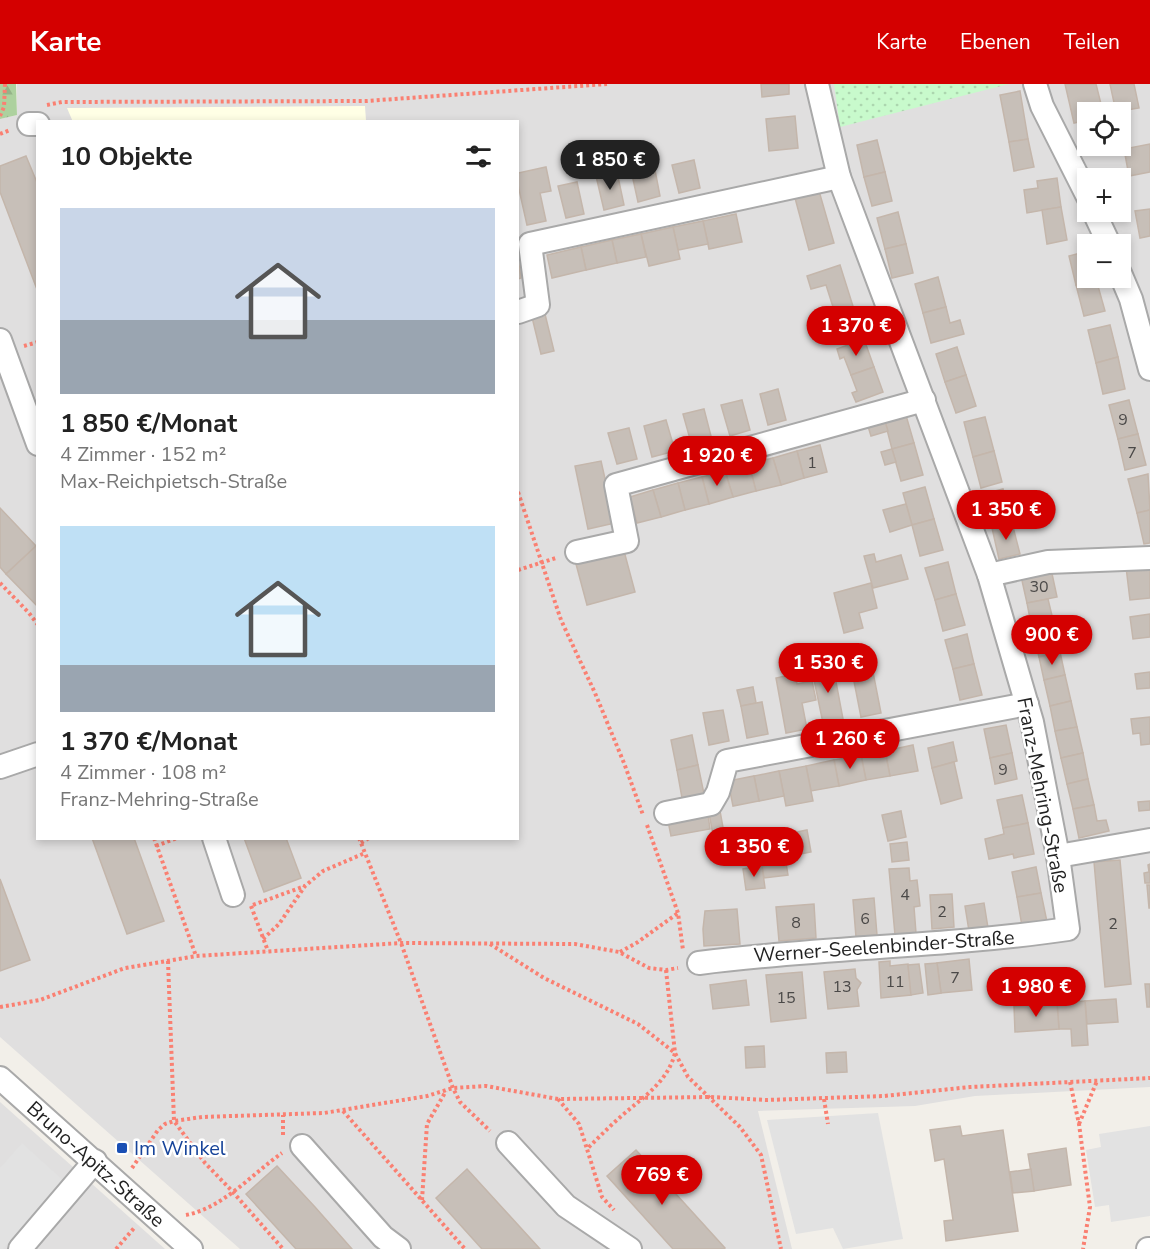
<!DOCTYPE html>
<html lang="de">
<head>
<meta charset="utf-8">
<style>
  body { margin:0; font-family:"Nunito Sans",sans-serif; background:#f6f6f6; color:#222; height:100vh; display:flex; flex-direction:column; font-size:22px; white-space:nowrap }
  * { box-sizing:border-box; margin:0 }
  p { font-size:20px; color:#767676 }
  .icon { flex:none; width:33px; height:33px; fill:none; stroke:currentColor; stroke-width:2; stroke-linecap:round; stroke-linejoin:round }
  .map { position:relative; flex:1; overflow:hidden }
  .panel { position:absolute; left:36px; top:36px; width:483px; height:720px; display:flex; flex-direction:column; background:#fff; border-radius:0px; box-shadow:0 3px 9px #0003 }
  .panel>* { flex:none }
  .buttons { position:absolute; left:1077px; top:18px; display:grid; gap:12px }
  .buttons a { display:grid; place-items:center; width:54px; height:54px; border-radius:0px; background:#fff; box-shadow:0 3px 9px #0003; font-size:30px }
  .price { position:absolute; translate:-50% -51px; padding:0 14px; border-radius:21px; background:#d40000; color:#fff; font-size:20px; line-height:39px; filter:drop-shadow(0 2px 3px #0008) }
  .price::after { content:''; position:absolute; left:50%; top:36px; width:18px; height:14px; margin-left:-9px; background:inherit; clip-path:polygon(0 0,100% 0,50% 100%) }
  .price.selected { background:#222; color:#fff }
  ul { padding:0; list-style:none }
  li { display:grid; align-content:center; gap:12px; height:318px; padding:0 24px }
  li span { display:grid; place-items:center; height:186px; border-radius:0px; color:#555 }
  li>.icon { margin-inline-start:auto }
  span .icon { width:108px; height:108px; fill:#fffc; stroke-width:1 }
  li b { font-size:26px }
  h2 { display:flex; justify-content:space-between; align-items:center; height:72px; padding:0 24px; font-size:26px }
  header { display:flex; align-items:center; gap:36px; box-sizing:border-box; height:84px; padding:0 30px; background:#d40000; color:#fff }
  header strong { font-size:28px }
  nav { display:flex; gap:33px; margin-inline-start:auto; font-size:21px }
  .map>svg:first-child { display:block }
  .residential { fill:#e0dfdf; fill-rule:evenodd }
  .education { fill:#ffffe5 }
  .forest { fill:url(#forest-firs) }
  .park { fill:url(#park-dots) }
  .parking { fill:#e2e2e2 }
  .building { fill:#c7bfb8; stroke:#c4b6ab; stroke-width:1.5 }
  .lines { fill:none; stroke-linecap:round; stroke-linejoin:round }
  .minor-casing { stroke:#a9a9a9; stroke-width:26 }
  .path { stroke:#fa8072; stroke-width:4; stroke-dasharray:3 3; stroke-linecap:butt }
  .minor { stroke:#fff; stroke-width:22 }
  .transit-dot { fill:#1a4fb4; stroke:#fff; stroke-width:2 }
  .labels { text-anchor:middle; stroke-width:5; stroke-linejoin:round; paint-order:stroke }
  .number-label { font-size:16px; fill:#4b4948 }
  .street-label { font-size:20px; fill:#222; stroke:#fff }
  .transit-label { font-size:20px; fill:#164399; stroke:#fff; text-anchor:start }
</style>
</head>
<body>
<header>
<strong>Karte</strong>
<nav><a>Karte</a><a>Ebenen</a><a>Teilen</a></nav>
</header>
<div class="map">
<svg width="1150" height="1165" viewBox="0 0 1150 1165">
  <defs>
    <pattern id="forest-firs" width="22" height="20" patternUnits="userSpaceOnUse" patternTransform="scale(1.5)"><rect width="22" height="20" fill="#add19e"/><path d="M5 1l3.5 6h-7zM16 11l3.5 6h-7z" fill="#95b388"/></pattern>
    <pattern id="park-dots" width="8" height="8" patternUnits="userSpaceOnUse" patternTransform="scale(1.5)"><rect width="8" height="8" fill="#c8facc"/><path d="M2 2h.1M6 6h.1" fill="none" stroke="#acd6af" stroke-width="1.8" stroke-linecap="round"/></pattern>
  </defs>
  <rect width="100%" height="100%" fill="#f2efe9"/>
  <g class="residential">
    <path d="M 17,0 L 1150,0 L 1150,1003 L 975,1012 L 915,1022 L 758,1027 L 792,1165 L 240,1165 L 0,953 L 0,35 L 17,31 ZM 1088,28 L 1120,28 L 1120,62 L 1088,62 ZM 38,38 L 518,38 L 518,754 L 38,754 ZM 1088,94 L 1120,94 L 1120,128 L 1088,128 ZM 1088,160 L 1120,160 L 1120,194 L 1088,194 Z"/>
    <polygon points="0,1018 165,1165 0,1165"/>
  </g>
  <polygon class="education" points="365,22 366,37 73,38 67,24"/>
  <polygon class="forest" points="0,0 16,0 17,31 0,35"/>
  <polygon class="park" points="834,0 1009,0 840,43"/>
  <g class="parking">
    <polygon points="878,1029 903,1155 843,1165 833,1144 796,1150 767,1036"/>
    <polygon points="1150,1042 1150,1132 1111,1138 1109,1121 1095,1123 1086,1066 1101,1063 1099,1050"/>
    <polygon points="22,1059 64,1097 3,1165 0,1165 0,1084"/>
  </g>
  <g class="building">
    <polygon points="761,0 789,0 789,10 762,13"/>
    <polygon points="1065,0 1096,0 1103,28 1088,28 1088,36 1074,39"/>
    <polygon points="1110,0 1134,0 1139,24 1116,28"/>
    <polygon points="1020,7 1028,55 1009,58 1000,11"/>
    <polygon points="795,32 798,64 769,67 766,35"/>
    <polygon points="1028,55 1034,83 1014,87 1009,58"/>
    <polygon points="877,56 885,88 864,93 857,61"/>
    <polygon points="1150,60 1150,88 1129,92 1124,65"/>
    <polygon points="26,72 38,101 38,208 0,108 0,82"/>
    <polygon points="694,76 700,104 679,109 672,81"/>
    <polygon points="654,81 660,112 638,118 631,86"/>
    <polygon points="546,83 551,107 540,109 546,137 527,141 518,101 518,89"/>
    <polygon points="617,88 624,121 604,126 596,92"/>
    <polygon points="885,88 892,117 872,122 864,93"/>
    <polygon points="1057,94 1061,123 1027,129 1024,106 1038,104 1037,97"/>
    <polygon points="577,98 584,130 566,134 558,102"/>
    <polygon points="819,107 834,159 809,166 795,114"/>
    <polygon points="1061,123 1067,156 1047,160 1042,126"/>
    <polygon points="1150,125 1150,152 1140,154 1135,127"/>
    <polygon points="898,128 906,160 885,165 877,134"/>
    <polygon points="736,130 742,158 709,165 703,137"/>
    <polygon points="703,137 708,160 678,166 673,143"/>
    <polygon points="673,143 680,175 649,182 641,150"/>
    <polygon points="641,150 646,173 617,179 612,156"/>
    <polygon points="612,156 617,179 586,186 581,163"/>
    <polygon points="906,160 913,189 892,194 885,165"/>
    <polygon points="581,163 586,186 552,194 547,171"/>
    <polygon points="1088,167 1088,194 1096,194 1096,195 1076,201 1069,172"/>
    <polygon points="518,174 521,194 518,195"/>
    <polygon points="840,181 857,235 825,245 820,230 834,226 826,201 811,205 807,192"/>
    <polygon points="938,193 946,223 923,229 915,200"/>
    <polygon points="1096,195 1105,227 1084,232 1076,201"/>
    <polygon points="946,223 950,239 960,236 964,250 931,259 923,229"/>
    <polygon points="544,226 554,267 541,270 531,229"/>
    <polygon points="1110,241 1118,273 1096,279 1088,246"/>
    <polygon points="864,255 874,283 851,291 844,273 840,275 837,265"/>
    <polygon points="957,263 966,291 945,298 936,270"/>
    <polygon points="1118,273 1125,305 1103,310 1096,279"/>
    <polygon points="874,283 883,308 856,318 852,309 857,307 851,291"/>
    <polygon points="966,291 976,322 956,329 945,298"/>
    <polygon points="778,305 786,336 768,341 760,310"/>
    <polygon points="742,316 750,346 730,352 721,321"/>
    <polygon points="1129,316 1138,350 1118,355 1109,321"/>
    <polygon points="704,325 712,356 692,362 683,330"/>
    <polygon points="905,328 914,359 892,365 884,334"/>
    <polygon points="985,333 994,367 973,373 964,338"/>
    <polygon points="884,334 888,347 871,352 867,339"/>
    <polygon points="666,336 675,367 652,373 644,342"/>
    <polygon points="629,344 637,375 617,380 608,349"/>
    <polygon points="1138,350 1146,381 1125,386 1118,355"/>
    <polygon points="914,359 923,391 901,397 892,365"/>
    <polygon points="820,361 827,388 804,394 797,367"/>
    <polygon points="892,365 896,378 885,381 881,368"/>
    <polygon points="797,367 804,394 781,401 773,374"/>
    <polygon points="994,367 1002,398 981,404 973,373"/>
    <polygon points="773,374 781,401 756,407 749,380"/>
    <polygon points="601,377 615,439 588,445 575,382"/>
    <polygon points="749,380 756,407 733,413 725,387"/>
    <polygon points="725,387 733,413 709,420 702,393"/>
    <polygon points="1148,390 1150,426 1137,429 1128,395"/>
    <polygon points="702,393 709,420 685,426 678,399"/>
    <polygon points="678,399 685,426 661,433 653,406"/>
    <polygon points="925,403 934,435 912,441 903,409"/>
    <polygon points="1003,405 1012,439 992,444 983,410"/>
    <polygon points="653,406 661,433 637,439 630,413"/>
    <polygon points="906,420 912,441 890,448 883,426"/>
    <polygon points="0,424 36,462 6,490 0,483"/>
    <polygon points="1150,426 1150,459 1144,460 1137,429"/>
    <polygon points="934,435 943,466 920,472 912,441"/>
    <polygon points="1012,439 1020,470 999,475 992,444"/>
    <polygon points="36,462 38,464 38,523 6,490"/>
    <polygon points="624,467 635,508 587,521 576,480"/>
    <polygon points="874,470 876,478 901,471 908,495 873,504 864,472"/>
    <polygon points="948,478 956,510 935,516 925,484"/>
    <polygon points="1150,480 1150,514 1130,516 1126,483"/>
    <polygon points="1051,485 1057,513 1027,519 1021,492"/>
    <polygon points="871,499 877,524 859,529 863,544 844,549 834,509"/>
    <polygon points="956,510 965,541 943,547 935,516"/>
    <polygon points="1048,515 1054,540 1032,545 1027,519"/>
    <polygon points="1150,530 1150,553 1133,555 1130,533"/>
    <polygon points="1054,540 1060,568 1039,573 1032,545"/>
    <polygon points="967,550 974,580 953,585 945,556"/>
    <polygon points="1060,568 1065,591 1044,596 1039,573"/>
    <polygon points="871,578 881,629 861,633 851,582"/>
    <polygon points="974,580 982,611 960,616 953,585"/>
    <polygon points="833,582 843,635 823,639 812,586"/>
    <polygon points="1150,588 1150,604 1137,605 1135,590"/>
    <polygon points="795,590 797,600 812,597 816,616 802,619 807,645 786,649 776,594"/>
    <polygon points="1065,591 1071,617 1050,622 1044,596"/>
    <polygon points="753,603 756,619 741,622 737,606"/>
    <polygon points="1071,617 1077,643 1055,647 1050,622"/>
    <polygon points="762,618 768,650 747,654 741,622"/>
    <polygon points="723,626 729,657 709,661 703,629"/>
    <polygon points="1150,633 1150,660 1141,661 1140,649 1133,650 1131,635"/>
    <polygon points="1006,641 1012,669 990,674 984,645"/>
    <polygon points="1077,643 1083,669 1061,674 1055,647"/>
    <polygon points="692,651 698,681 677,686 671,656"/>
    <polygon points="953,658 957,677 932,684 928,664"/>
    <polygon points="913,661 918,687 890,692 885,667"/>
    <polygon points="885,667 890,692 866,696 861,671"/>
    <polygon points="1012,669 1017,695 995,700 990,674"/>
    <polygon points="1083,669 1088,695 1067,700 1061,674"/>
    <polygon points="861,671 866,696 839,702 834,676"/>
    <polygon points="834,676 839,702 811,707 806,682"/>
    <polygon points="954,678 962,714 941,720 932,684"/>
    <polygon points="698,681 704,710 682,714 677,686"/>
    <polygon points="806,682 813,717 786,722 779,687"/>
    <polygon points="779,687 784,712 759,717 754,692"/>
    <polygon points="754,692 759,717 733,722 728,697"/>
    <polygon points="1088,695 1094,721 1073,725 1067,700"/>
    <polygon points="1022,711 1028,739 1003,744 997,716"/>
    <polygon points="1150,717 1150,726 1139,727 1138,718"/>
    <polygon points="1094,721 1097,737 1106,736 1109,747 1079,754 1073,725"/>
    <polygon points="707,724 710,745 671,752 667,732"/>
    <polygon points="720,727 724,749 713,751 709,729"/>
    <polygon points="901,727 906,753 888,757 882,731"/>
    <polygon points="1028,739 1034,770 1014,774 1013,770 989,775 985,755 1004,750 1003,744"/>
    <polygon points="807,746 811,768 785,773 782,751"/>
    <polygon points="92,754 134,754 164,837 127,850"/>
    <polygon points="244,754 286,754 301,794 264,808"/>
    <polygon points="907,758 909,776 892,778 890,760"/>
    <polygon points="1120,776 1131,900 1105,903 1094,778"/>
    <polygon points="786,779 788,791 764,794 762,782"/>
    <polygon points="1150,780 1150,799 1145,799 1144,789 1149,788 1148,781"/>
    <polygon points="762,782 765,804 746,806 743,785"/>
    <polygon points="1036,783 1041,809 1017,813 1012,788"/>
    <polygon points="909,784 910,797 917,796 920,822 914,823 916,849 895,851 889,785"/>
    <polygon points="0,795 30,876 0,887"/>
    <polygon points="1147,801 1150,801 1150,824 1149,824"/>
    <polygon points="1041,809 1047,838 1022,842 1017,813"/>
    <polygon points="952,810 954,843 932,845 930,811"/>
    <polygon points="874,814 877,851 856,853 853,816"/>
    <polygon points="984,819 988,844 969,847 965,822"/>
    <polygon points="814,820 816,854 779,857 776,823"/>
    <polygon points="737,825 740,860 704,862 703,845 705,827"/>
    <polygon points="969,875 972,906 941,909 937,879"/>
    <polygon points="890,877 890,882 908,880 911,911 881,914 879,878"/>
    <polygon points="937,879 941,909 928,911 925,880"/>
    <polygon points="919,880 923,909 911,911 908,881"/>
    <polygon points="855,885 856,894 861,899 857,906 859,922 828,925 824,888"/>
    <polygon points="802,888 806,934 771,938 766,891"/>
    <polygon points="746,896 749,921 713,925 710,901"/>
    <polygon points="1145,900 1150,900 1150,923 1147,923"/>
    <polygon points="1116,915 1118,938 1087,940 1085,917"/>
    <polygon points="1085,917 1088,961 1072,962 1071,945 1059,945 1057,919"/>
    <polygon points="1057,919 1059,945 1015,948 1014,922"/>
    <polygon points="764,962 765,983 746,984 745,963"/>
    <polygon points="846,968 847,988 827,989 826,969"/>
    <polygon points="960,1042 962,1052 1003,1046 1018,1147 946,1157 944,1137 953,1136 944,1075 935,1077 930,1046"/>
    <polygon points="1066,1064 1071,1101 1034,1107 1028,1070"/>
    <polygon points="636,1066 725,1164 724,1165 673,1165 607,1092"/>
    <polygon points="277,1082 315,1123 352,1165 296,1165 246,1110"/>
    <polygon points="467,1085 540,1165 482,1165 436,1114"/>
    <polygon points="1031,1085 1034,1107 1013,1109 1010,1088"/>
  </g>
  <g class="lines">
    <g class="minor-casing">
      <g id="minor">
        <polyline points="1035,0 1042,22 1088,113"/>
        <polyline points="29,40 38,40"/>
        <polyline points="1094,128 1109,160"/>
        <polyline points="1120,189 1131,215 1150,285"/>
        <polyline points="518,228 538,221 530,160 839,93"/>
        <polyline points="0,256 38,360"/>
        <polyline points="577,468 627,457 616,401 924,316"/>
        <polyline points="989,491 1048,478 1150,474"/>
        <polyline points="0,683 38,670"/>
        <polyline points="666,729 711,720 718,708 727,677 1027,620"/>
        <polyline points="214,754 233,811"/>
        <polyline points="1058,772 1150,756"/>
        <path d="M 699,879 C 822,863 946,863 1068,845 L 1058,772 L 1032,638 L 989,491 L 839,93 L 817,0"/>
        <polyline points="0,994 191,1165"/>
        <polyline points="508,1059 566,1122 630,1165"/>
        <polyline points="302,1062 383,1153 399,1165"/>
        <polyline points="20,1165 95,1077"/>
        <polyline points="1148,1165 1150,1165"/>
      </g>
    </g>
    <g class="path">
      <polyline points="47,21 62,18 366,17 607,0"/>
      <polyline points="0,32 4,23 5,0"/>
      <polyline points="0,50 10,46"/>
      <polyline points="24,262 38,258"/>
      <polyline points="518,408 561,536 595,609 624,679 643,731"/>
      <polyline points="518,486 556,474"/>
      <polyline points="0,499 29,529 38,541"/>
      <polyline points="647,741 678,829 683,866"/>
      <polyline points="154,754 196,872"/>
      <polyline points="359,754 401,859 453,1004 460,1018 490,1047"/>
      <polyline points="361,759 369,754"/>
      <polyline points="156,762 177,754"/>
      <polyline points="253,821 305,802"/>
      <polyline points="251,822 268,867"/>
      <polyline points="263,855 279,840 305,802 323,787 365,769"/>
      <path d="M 490,860 L 544,894 L 638,940 L 675,969 C 667,1000 640,1015 618,1035 C 607,1045 597,1055 587,1065 L 602,1113 L 614,1126"/>
      <polyline points="620,868 638,858 678,829"/>
      <polyline points="168,877 174,1037 205,1079 232,1107 283,1165"/>
      <polyline points="666,886 675,969 688,993 740,1043 761,1071 781,1165"/>
      <polyline points="0,923 40,916 125,884 196,872 401,859 575,860 619,868 649,884 666,886 678,884"/>
      <polyline points="1070,998 1079,1040 1090,1123 1083,1165"/>
      <polyline points="558,1015 579,1040 587,1065"/>
      <polyline points="824,1015 828,1040"/>
      <polyline points="343,1027 465,1165"/>
      <polyline points="1079,1040 1097,997"/>
      <polyline points="283,1051 283,1031"/>
      <polyline points="132,1084 158,1046 165,1040 174,1037 202,1033 324,1029 427,1012 453,1004 486,1002 558,1015 711,1013 767,1016 884,1012 970,1003 1150,994"/>
      <polyline points="422,1116 427,1040 446,1007"/>
      <path d="M 186,1131 C 223,1124 252,1090 282,1069"/>
      <polyline points="116,1165 135,1143"/>
    </g>
    <use href="#minor" class="minor"/>
  </g>
  <rect class="transit-dot" x="116" y="1058" width="12" height="12" rx="3"/>
  <g class="labels">
    <g class="number-label">
      <text x="1123" y="341">9</text>
      <text x="1132" y="374">7</text>
      <text x="812" y="384">1</text>
      <text x="1039" y="508">30</text>
      <text x="1003" y="691">9</text>
      <text x="905" y="816">4</text>
      <text x="942" y="833">2</text>
      <text x="865" y="840">6</text>
      <text x="796" y="844">8</text>
      <text x="1113" y="845">2</text>
      <text x="955" y="899">7</text>
      <text x="895" y="903">11</text>
      <text x="842" y="908">13</text>
      <text x="786" y="919">15</text>
    </g>
    <g class="street-label">
      <text transform="translate(1043 711) rotate(79)" y="7">Franz-Mehring-Straße</text>
      <text transform="translate(884 862) rotate(-4)" y="7">Werner-Seelenbinder-Straße</text>
      <text transform="translate(96 1080) rotate(42)" y="7">Bruno-Apitz-Straße</text>
    </g>
    <g class="transit-label">
      <text x="134" y="1071">Im Winkel</text>
    </g>
  </g>
</svg>
<div class="buttons">
<a><svg class="icon" aria-label="locate" viewBox="0 0 24 24"><circle cx="12" cy="12" r="6"/><path d="M12 2v4M12 18v4M2 12h4M18 12h4"/></svg></a>
<a>+</a>
<a>−</a>
</div>
<b class="price selected" style="left:610px;top:107px">1 850 €</b>
<b class="price" style="left:856px;top:273px">1 370 €</b>
<b class="price" style="left:717px;top:403px">1 920 €</b>
<b class="price" style="left:1006px;top:457px">1 350 €</b>
<b class="price" style="left:1052px;top:582px">900 €</b>
<b class="price" style="left:828px;top:610px">1 530 €</b>
<b class="price" style="left:850px;top:686px">1 260 €</b>
<b class="price" style="left:754px;top:794px">1 350 €</b>
<b class="price" style="left:1036px;top:934px">1 980 €</b>
<b class="price" style="left:662px;top:1122px">769 €</b>
<section class="panel">
<h2>10 Objekte<svg class="icon" aria-label="filters" viewBox="0 0 24 24"><path d="M4 7h16M4 17h16"/><circle cx="9" cy="7" r="2"/><circle cx="15" cy="17" r="2"/></svg></h2>
<ul>
<li><span style="background:linear-gradient(#c9d6e8 60%,#9aa5b1 0)"><svg class="icon" aria-label="home" viewBox="0 0 24 24"><path d="M3 11l9-7 9 7M6 9v11h12V9"/></svg></span><div><b>1 850 €/Monat</b><p>4 Zimmer · 152 m²</p><p>Max-Reichpietsch-Straße</p></div></li>
<li><span style="background:linear-gradient(#bfe0f5 75%,#9aa5b1 0)"><svg class="icon" aria-label="home" viewBox="0 0 24 24"><path d="M3 11l9-7 9 7M6 9v11h12V9"/></svg></span><div><b>1 370 €/Monat</b><p>4 Zimmer · 108 m²</p><p>Franz-Mehring-Straße</p></div></li>
</ul>
</section>
</div>
</body>
</html>
